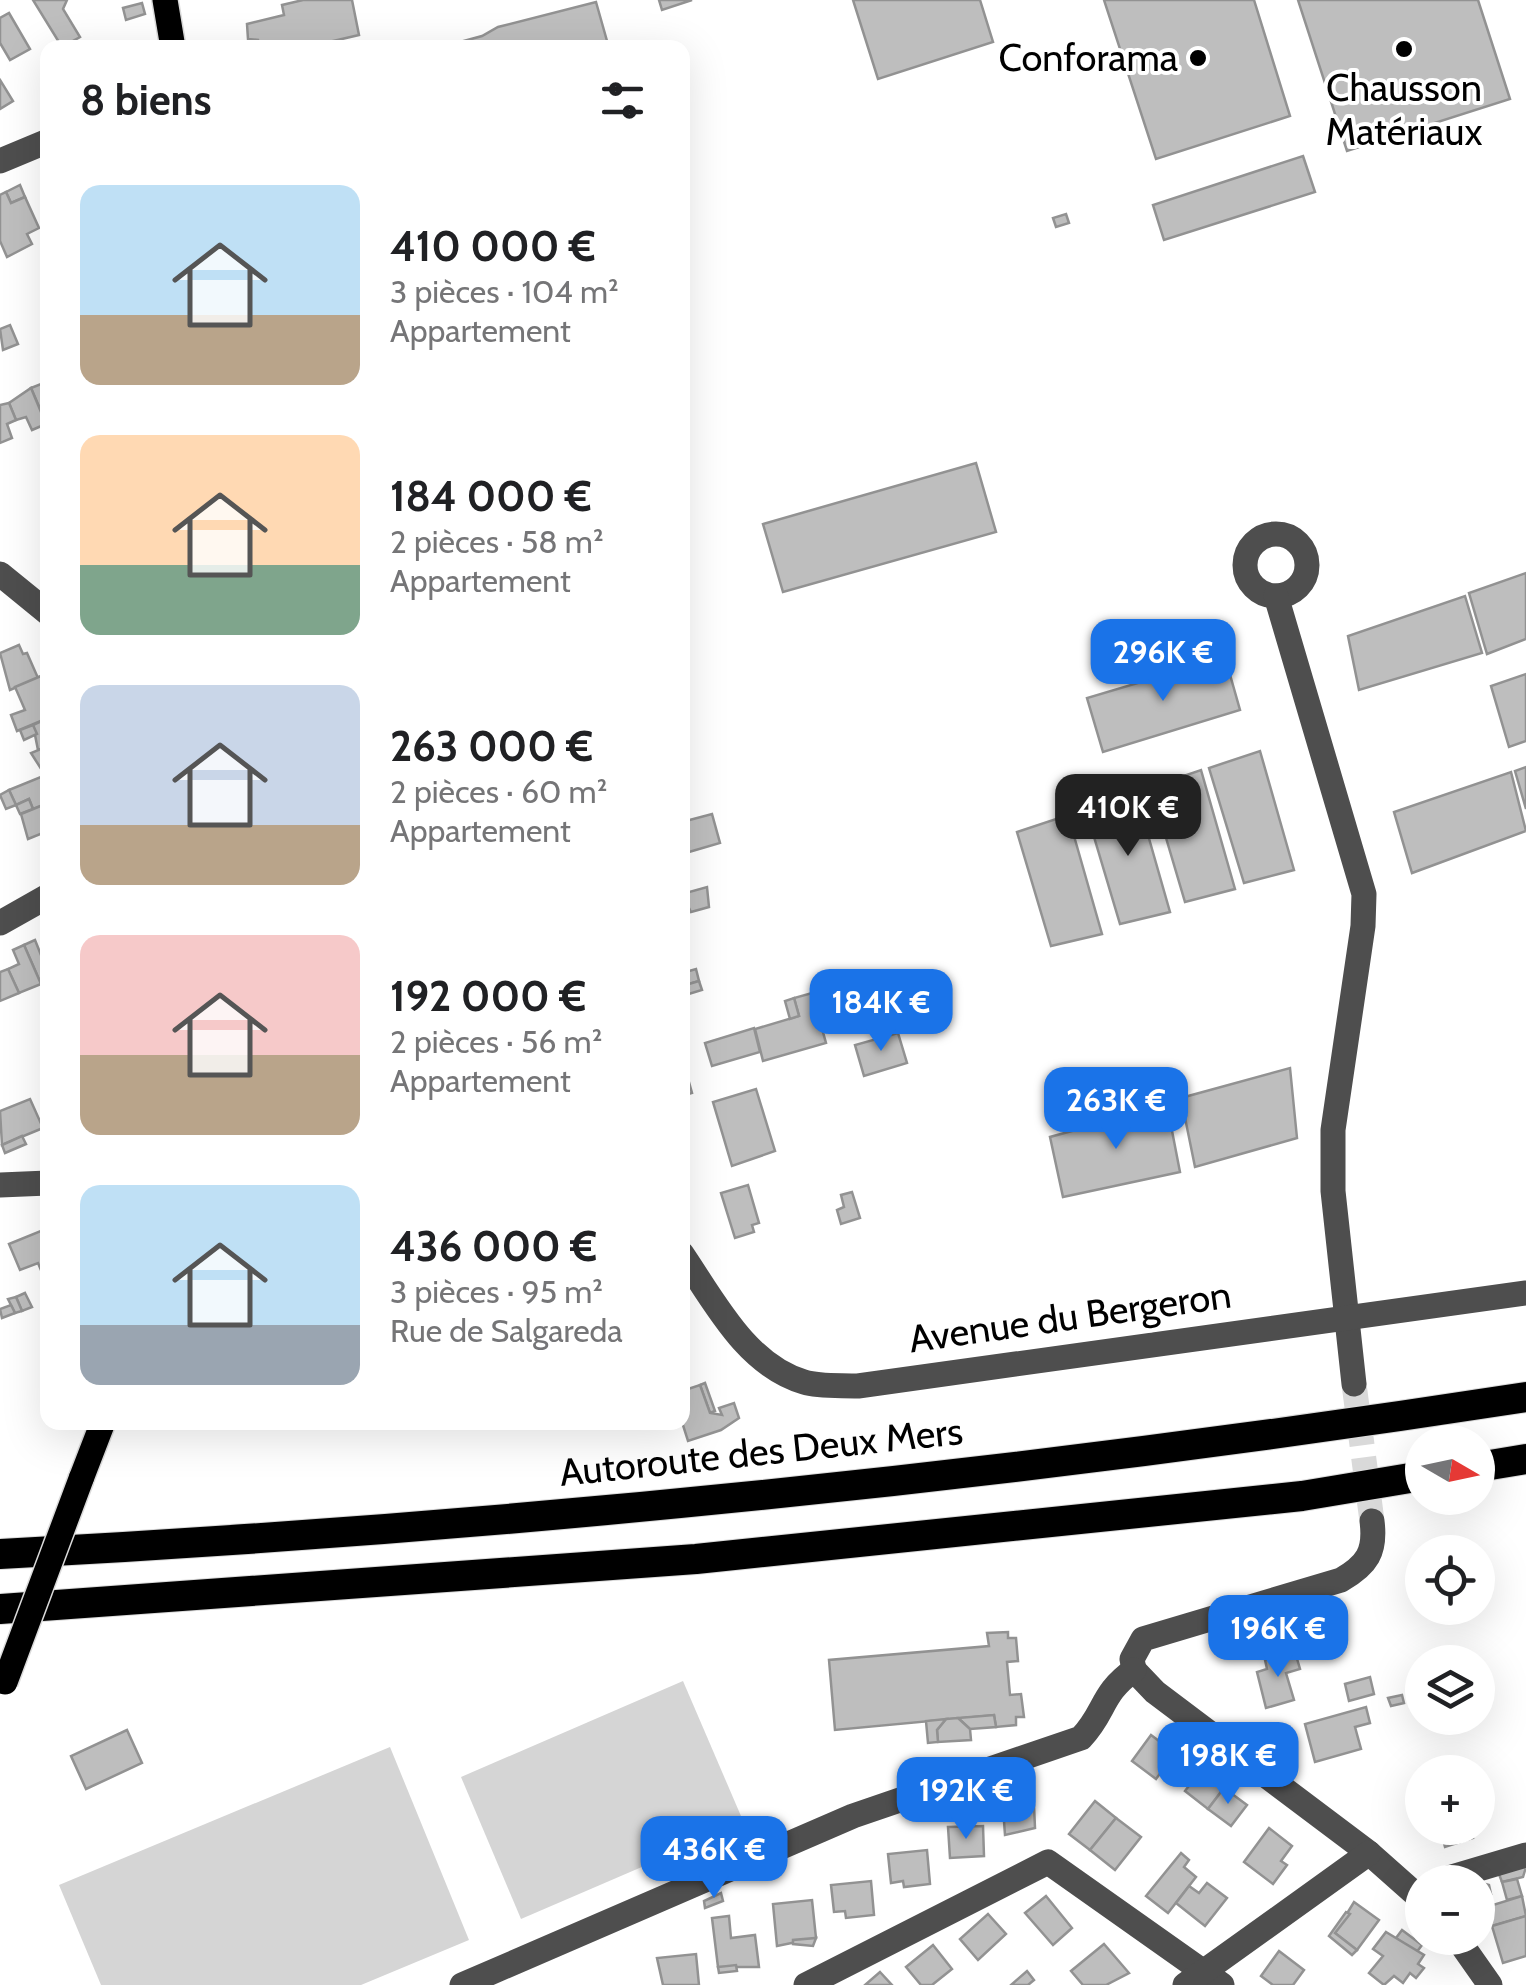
<!DOCTYPE html>
<html lang="fr">
<head>
<meta charset="utf-8">
<style>
  body { margin:0; font-family:Cabin,sans-serif; background:#f6f6f6; color:#202124; height:100vh; display:flex; flex-direction:column; font-size:38px; white-space:nowrap }
  * { box-sizing:border-box; margin:0 }
  p { font-size:32px; color:#757577 }
  .icon { flex:none; width:55px; height:55px; fill:none; stroke:currentColor; stroke-width:2; stroke-linecap:round; stroke-linejoin:round }
  .map { position:relative; flex:1; overflow:hidden }
  .side { position:absolute; left:40px; top:40px; width:650px; height:1390px; display:flex; flex-direction:column; background:#fff; border-radius:20px; box-shadow:0 10px 40px #0002 }
  .side>* { flex:none }
  .needle { width:65px; rotate:99deg }
  .buttons { position:absolute; left:1405px; top:1425px; display:grid; gap:20px }
  .buttons a { display:grid; place-items:center; width:90px; height:90px; border-radius:50%; background:#fff; box-shadow:0 10px 40px #0002; font-size:50px }
  .price { position:absolute; translate:-50% -85px; padding:0 22px; border-radius:20px; background:#1a73e8; color:#fff; font-size:32px; line-height:65px; filter:drop-shadow(0 2px 5px #0008) }
  .price::after { content:''; position:absolute; left:50%; top:60px; width:30px; height:22px; margin-left:-15px; background:inherit; clip-path:polygon(0 0,100% 0,50% 100%) }
  .price.active { background:#222; color:#fff }
  ul { padding:0; list-style:none }
  li { display:flex; align-items:center; gap:30px; height:250px; padding:0 40px }
  li span { display:grid; place-items:center; flex:none; width:280px; height:200px; border-radius:20px; color:#555 }
  li>.icon { margin-inline-start:auto }
  span .icon { width:120px; height:120px; fill:#fffc; stroke-width:1 }
  li b { font-size:42px }
  h2 { display:flex; justify-content:space-between; align-items:center; height:120px; padding:0 40px; font-size:42px }
  .map>svg:first-child { display:block }
  .green { fill:#d5d5d5 }
  .building { fill:#bebebe; stroke:#929292; stroke-width:2.5 }
  .lines { fill:none; stroke-linecap:round; stroke-linejoin:round }
  .minor-tunnel { stroke:#d9d9d9; stroke-width:25; stroke-dasharray:25 12; stroke-linecap:butt }
  .major-casing { stroke:#dbdbdb; stroke-width:28 }
  .highway-casing { stroke:#dbdbdb; stroke-width:32 }
  .minor { stroke:#4e4e4e; stroke-width:25 }
  .major { stroke:#000; stroke-width:25 }
  .highway { stroke:#000; stroke-width:30 }
  .major-bridge-casing { stroke:#dbdbdb; stroke-width:28; stroke-linecap:butt }
  .major-bridge { stroke:#000; stroke-width:25 }
  .poi-dot { fill:#000; stroke:#fff; stroke-width:4 }
  .labels { text-anchor:middle; stroke-width:8; stroke-linejoin:round; paint-order:stroke }
  .poi-label { font-size:38px; fill:#000; stroke:#fff; text-anchor:end }
  .street-label { font-size:38px; fill:#000; stroke:#fff }
</style>
</head>
<body>
<div class="map">
<svg width="1526" height="1985" viewBox="0 0 1526 1985">
  <rect width="100%" height="100%" fill="#fff"/>
  <g class="green">
    <polygon points="683,1681 744,1823 521,1919 461,1777"/>
    <polygon points="390,1747 469,1940 361,1985 101,1985 59,1885"/>
  </g>
  <g class="building">
    <polygon points="33,0 67,0 63,9 80,37 62,47"/>
    <polygon points="303,0 352,0 359,35 329,42 330,48 259,48 258,40 248,39 247,24 284,15 282,5"/>
    <polygon points="659,0 692,0 662,10"/>
    <polygon points="853,0 980,0 993,42 878,79"/>
    <polygon points="1104,0 1254,0 1290,116 1156,159"/>
    <polygon points="1298,0 1478,0 1510,99 1347,151"/>
    <polygon points="596,2 609,48 438,48 482,36 498,27"/>
    <polygon points="142,3 145,14 126,20 123,8"/>
    <polygon points="9,13 30,49 10,60 0,43 0,18"/>
    <polygon points="0,80 13,101 0,109"/>
    <polygon points="1303,156 1315,192 1164,240 1153,205"/>
    <polygon points="20,185 25,197 11,203 6,192"/>
    <polygon points="6,192 11,203 25,197 39,228 27,234 32,244 7,257 0,241 0,195"/>
    <polygon points="1066,214 1069,223 1056,227 1053,218"/>
    <polygon points="10,325 18,344 3,350 0,329"/>
    <polygon points="46,382 48,417 44,418 31,388"/>
    <polygon points="31,388 46,424 32,430 26,417 16,420 9,403"/>
    <polygon points="9,403 16,420 7,424 12,438 0,443 0,405"/>
    <polygon points="976,463 996,532 783,592 763,524"/>
    <polygon points="1526,573 1526,639 1487,654 1469,593"/>
    <polygon points="1465,596 1482,653 1359,690 1348,636"/>
    <polygon points="19,645 23,654 27,653 38,678 10,690 0,653"/>
    <polygon points="1225,657 1240,710 1103,752 1087,698"/>
    <polygon points="1526,674 1526,741 1509,747 1491,686"/>
    <polygon points="41,676 48,692 48,718 17,731 11,715 25,710 15,687"/>
    <polygon points="48,718 48,746 38,750 33,725"/>
    <polygon points="33,725 37,734 24,740 20,730"/>
    <polygon points="48,746 48,774 45,775 31,753"/>
    <polygon points="1260,751 1294,870 1244,883 1209,768"/>
    <polygon points="1526,767 1526,809 1515,771"/>
    <polygon points="1201,770 1235,889 1185,902 1151,787"/>
    <polygon points="1511,772 1526,831 1412,873 1394,812"/>
    <polygon points="48,774 48,803 33,809 29,799 16,805 9,790"/>
    <polygon points="9,790 16,805 6,809 0,795"/>
    <polygon points="1136,793 1170,912 1120,924 1086,810"/>
    <polygon points="29,799 33,809 20,814 16,805"/>
    <polygon points="48,803 48,831 28,839 21,814"/>
    <polygon points="712,814 720,843 682,854 682,822"/>
    <polygon points="1068,815 1102,934 1051,946 1017,832"/>
    <polygon points="707,887 709,907 691,912 682,894"/>
    <polygon points="35,940 41,955 48,952 48,981 41,984 24,945"/>
    <polygon points="24,945 41,984 19,993 8,969 19,964 13,950"/>
    <polygon points="8,969 19,993 0,1001 0,972"/>
    <polygon points="696,969 699,981 682,986 682,973"/>
    <polygon points="699,981 702,990 682,996 682,986"/>
    <polygon points="812,993 826,1043 763,1061 755,1029 799,1016 794,998"/>
    <polygon points="794,998 799,1016 790,1019 785,1001"/>
    <polygon points="754,1028 760,1052 712,1066 705,1043"/>
    <polygon points="898,1033 907,1063 864,1076 855,1045"/>
    <polygon points="1290,1068 1297,1138 1195,1167 1181,1098"/>
    <polygon points="687,1075 692,1093 682,1096 682,1076"/>
    <polygon points="756,1089 775,1151 732,1166 713,1102"/>
    <polygon points="30,1099 43,1128 2,1145 0,1111"/>
    <polygon points="1167,1105 1180,1172 1063,1197 1050,1137"/>
    <polygon points="22,1136 26,1144 5,1153 2,1145"/>
    <polygon points="748,1185 759,1223 752,1225 754,1232 735,1238 721,1193"/>
    <polygon points="852,1192 860,1218 841,1224 837,1210 844,1207 841,1195"/>
    <polygon points="48,1228 48,1273 43,1275 38,1263 20,1270 9,1244"/>
    <polygon points="25,1293 32,1307 22,1311 16,1297"/>
    <polygon points="16,1297 22,1311 15,1313 8,1299"/>
    <polygon points="11,1305 15,1313 2,1318 0,1309"/>
    <polygon points="705,1383 715,1411 710,1413 700,1385"/>
    <polygon points="700,1385 710,1413 722,1415 719,1408 734,1403 739,1418 721,1430 688,1441 682,1422 682,1391"/>
    <polygon points="1008,1632 1008,1638 1016,1638 1018,1661 1007,1662 1010,1695 1021,1694 1024,1717 1016,1717 1016,1725 996,1727 994,1715 835,1730 829,1660 989,1646 987,1633"/>
    <polygon points="1295,1652 1300,1669 1286,1673 1294,1700 1266,1708 1257,1672 1267,1669 1265,1660"/>
    <polygon points="1370,1677 1374,1694 1349,1701 1345,1684"/>
    <polygon points="1402,1695 1404,1703 1391,1706 1388,1698"/>
    <polygon points="1366,1707 1370,1723 1355,1727 1361,1749 1315,1762 1305,1724"/>
    <polygon points="994,1715 996,1727 970,1729 958,1718"/>
    <polygon points="958,1718 970,1729 971,1740 938,1742 937,1730 946,1719"/>
    <polygon points="946,1719 937,1730 938,1742 928,1743 926,1721"/>
    <polygon points="127,1730 142,1763 86,1789 71,1756"/>
    <polygon points="1151,1735 1175,1753 1156,1779 1132,1761"/>
    <polygon points="1201,1770 1224,1788 1208,1809 1185,1791"/>
    <polygon points="990,1786 992,1809 981,1809 979,1787"/>
    <polygon points="1224,1788 1247,1805 1231,1826 1208,1809"/>
    <polygon points="1095,1801 1116,1818 1090,1850 1069,1834"/>
    <polygon points="1034,1805 1035,1828 1005,1835 1003,1807"/>
    <polygon points="1116,1818 1141,1837 1115,1870 1090,1850"/>
    <polygon points="983,1826 984,1856 950,1858 948,1827"/>
    <polygon points="1269,1828 1292,1846 1281,1861 1287,1865 1273,1884 1244,1862"/>
    <polygon points="1440,1828 1470,1828 1473,1838 1445,1847"/>
    <polygon points="927,1850 930,1884 904,1887 903,1881 891,1883 888,1854"/>
    <polygon points="1181,1853 1189,1860 1184,1867 1196,1877 1168,1913 1146,1896"/>
    <polygon points="1526,1867 1523,1877 1502,1882 1497,1869"/>
    <polygon points="1517,1879 1522,1896 1507,1900 1502,1882"/>
    <polygon points="871,1881 874,1915 846,1918 845,1911 834,1912 831,1885"/>
    <polygon points="1207,1883 1227,1898 1205,1926 1176,1903 1189,1886 1199,1893"/>
    <polygon points="1482,1883 1489,1885 1491,1894 1486,1895 1490,1906 1522,1896 1526,1916 1478,1930 1478,1884"/>
    <polygon points="721,1893 723,1901 705,1908 704,1901"/>
    <polygon points="1046,1896 1072,1928 1053,1945 1025,1913"/>
    <polygon points="812,1900 816,1938 777,1946 773,1904"/>
    <polygon points="1354,1902 1379,1920 1357,1950 1335,1933"/>
    <polygon points="1346,1912 1350,1914 1335,1933 1357,1950 1352,1955 1329,1936"/>
    <polygon points="988,1914 1006,1934 978,1960 960,1939"/>
    <polygon points="729,1916 731,1938 755,1935 759,1967 718,1967 712,1918"/>
    <polygon points="1526,1916 1526,1956 1503,1963 1492,1926"/>
    <polygon points="1402,1930 1422,1945 1416,1953 1396,1938"/>
    <polygon points="1386,1932 1424,1955 1418,1964 1424,1968 1416,1978 1410,1973 1403,1983 1394,1976 1384,1985 1369,1973 1383,1956 1373,1949"/>
    <polygon points="816,1938 813,1946 793,1944 793,1940"/>
    <polygon points="1104,1944 1129,1973 1106,1985 1083,1985 1071,1971"/>
    <polygon points="933,1945 952,1969 932,1985 921,1985 906,1967"/>
    <polygon points="1279,1951 1304,1970 1293,1985 1273,1985 1261,1976"/>
    <polygon points="696,1954 699,1985 663,1985 657,1958"/>
    <polygon points="736,1965 737,1971 719,1973 718,1967"/>
    <polygon points="1027,1971 1034,1980 1028,1985 1011,1985"/>
    <polygon points="880,1972 892,1985 865,1985"/>
  </g>
  <g class="lines">
    <polyline class="minor-tunnel" points="1354,1384 1372,1521"/>
    <g class="major-casing">
      <g id="major">
        <polyline points="165,0 173,48"/>
        <polyline points="81,1479 103,1422"/>
      </g>
    </g>
    <g class="highway-casing">
      <g id="highway">
        <polyline points="1478,1467 1526,1459"/>
        <path d="M 0,1554 C 511,1527 1021,1475 1526,1397"/>
        <polyline points="0,1609 696,1559 1302,1496 1422,1476"/>
      </g>
    </g>
    <g class="minor">
      <polyline points="0,161 48,141"/>
      <circle cx="1276" cy="565" r="31"/>
      <polyline points="0,574 48,613"/>
      <polyline points="1276,596 1364,894 1363,926 1333,1130 1333,1191 1354,1384"/>
      <polyline points="0,923 48,896"/>
      <polyline points="0,1185 48,1183"/>
      <path d="M 682,1254 C 714,1301 746,1365 804,1382 C 820,1387 841,1385 858,1386 L 1526,1293"/>
      <polyline points="1134,1670 1155,1692 1369,1853 1422,1900"/>
      <path d="M 1134,1670 L 1132,1659 L 1143,1639 L 1341,1580 C 1367,1565 1376,1552 1372,1521"/>
      <polyline points="1435,1882 1526,1855"/>
      <polyline points="1457,1938 1490,1985"/>
      <path d="M 462,1985 L 853,1816 L 1081,1738 C 1106,1712 1100,1694 1134,1670"/>
      <polyline points="806,1985 1048,1862 1222,1985"/>
      <polyline points="1185,1985 1369,1853"/>
    </g>
    <use href="#major" class="major"/>
    <use href="#highway" class="highway"/>
    <g class="major-bridge-casing">
      <polyline id="major-bridge" points="5,1682 81,1479"/>
    </g>
    <use href="#major-bridge" class="major-bridge"/>
  </g>
  <g class="poi-dot">
    <circle cx="1404" cy="49" r="10"/>
    <circle cx="1198" cy="58" r="10"/>
  </g>
  <g class="labels">
    <g class="poi-label">
      <text x="1178" y="71">Conforama</text>
      <text x="1404" y="101" text-anchor="middle">Chausson<tspan x="1404" dy="44">Matériaux</tspan></text>
    </g>
    <g class="street-label">
      <text transform="translate(1070 1317) rotate(-8)" y="13">Avenue du Bergeron</text>
      <text transform="translate(761 1452) rotate(-6)" y="13">Autoroute des Deux Mers</text>
    </g>
  </g>
</svg>
<div class="buttons">
<a><svg class="needle" viewBox="-14 -14 28 28"><path d="M0-13l5 13h-10z" fill="#e53935"/><path d="M0 13l5-13h-10z" fill="#757577"/></svg></a>
<a><svg class="icon" aria-label="locate" viewBox="0 0 24 24"><circle cx="12" cy="12" r="6"/><path d="M12 2v4M12 18v4M2 12h4M18 12h4"/></svg></a>
<a><svg class="icon" aria-label="layers" viewBox="0 0 24 24"><path d="M12 4l9 5-9 5-9-5zM3 14l9 5 9-5"/></svg></a>
<a>+</a>
<a>−</a>
</div>
<b class="price" style="left:1163px;top:704px">296K €</b>
<b class="price active" style="left:1128px;top:859px">410K €</b>
<b class="price" style="left:881px;top:1054px">184K €</b>
<b class="price" style="left:1116px;top:1152px">263K €</b>
<b class="price" style="left:1278px;top:1680px">196K €</b>
<b class="price" style="left:1228px;top:1807px">198K €</b>
<b class="price" style="left:966px;top:1842px">192K €</b>
<b class="price" style="left:714px;top:1901px">436K €</b>
<section class="side">
<h2>8 biens<svg class="icon" aria-label="filters" viewBox="0 0 24 24"><path d="M4 7h16M4 17h16"/><circle cx="9" cy="7" r="2"/><circle cx="15" cy="17" r="2"/></svg></h2>
<ul>
<li><span style="background:linear-gradient(#bfe0f5 65%,#b9a48a 0)"><svg class="icon" aria-label="home" viewBox="0 0 24 24"><path d="M3 11l9-7 9 7M6 9v11h12V9"/></svg></span><div><b>410 000 €</b><p>3 pièces · 104 m²</p><p>Appartement</p></div></li>
<li><span style="background:linear-gradient(#ffd9b3 65%,#7fa58c 0)"><svg class="icon" aria-label="home" viewBox="0 0 24 24"><path d="M3 11l9-7 9 7M6 9v11h12V9"/></svg></span><div><b>184 000 €</b><p>2 pièces · 58 m²</p><p>Appartement</p></div></li>
<li><span style="background:linear-gradient(#c9d6e8 70%,#b9a48a 0)"><svg class="icon" aria-label="home" viewBox="0 0 24 24"><path d="M3 11l9-7 9 7M6 9v11h12V9"/></svg></span><div><b>263 000 €</b><p>2 pièces · 60 m²</p><p>Appartement</p></div></li>
<li><span style="background:linear-gradient(#f6c9c9 60%,#b9a48a 0)"><svg class="icon" aria-label="home" viewBox="0 0 24 24"><path d="M3 11l9-7 9 7M6 9v11h12V9"/></svg></span><div><b>192 000 €</b><p>2 pièces · 56 m²</p><p>Appartement</p></div></li>
<li><span style="background:linear-gradient(#bfe0f5 70%,#9aa5b1 0)"><svg class="icon" aria-label="home" viewBox="0 0 24 24"><path d="M3 11l9-7 9 7M6 9v11h12V9"/></svg></span><div><b>436 000 €</b><p>3 pièces · 95 m²</p><p>Rue de Salgareda</p></div></li>
</ul>
</section>
</div>
</body>
</html>
